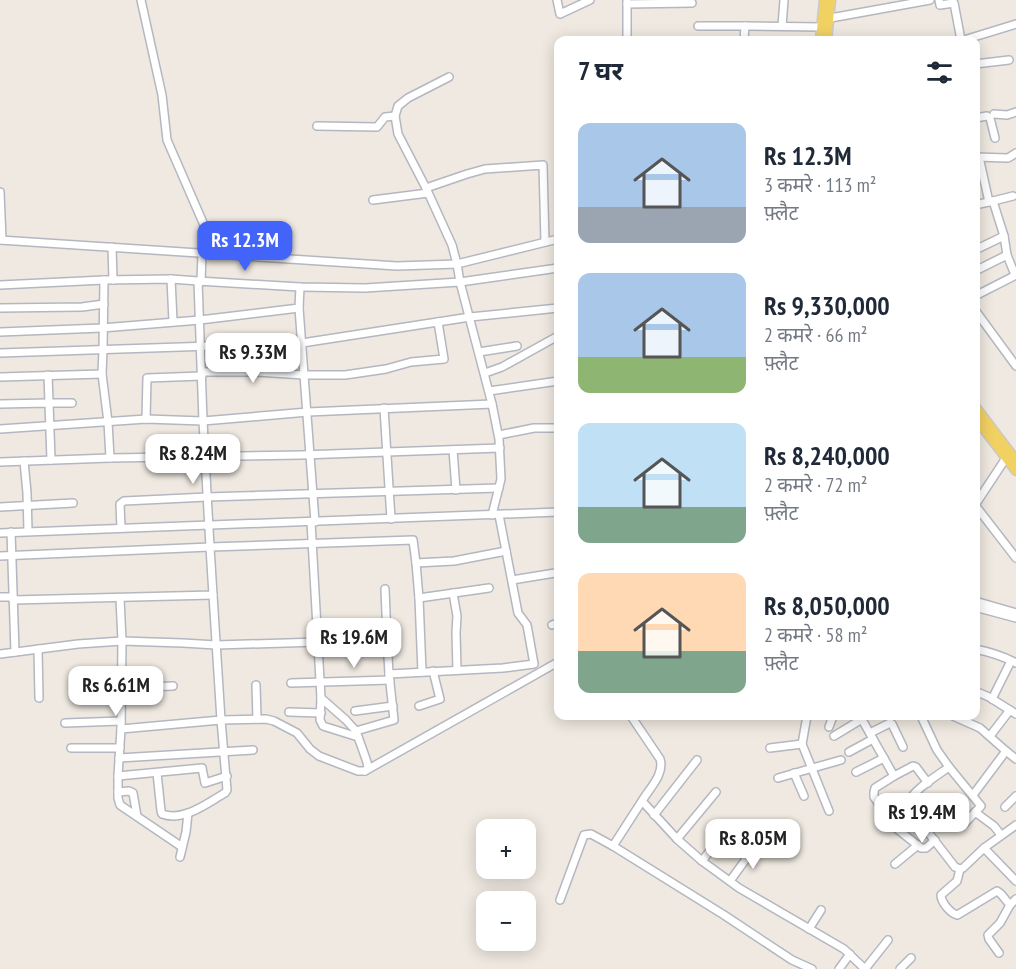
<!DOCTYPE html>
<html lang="hi">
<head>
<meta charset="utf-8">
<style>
  body { margin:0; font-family:"PT Sans Narrow","Noto Sans Devanagari",sans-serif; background:#f6f6f7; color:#1f2937; height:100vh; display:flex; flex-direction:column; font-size:22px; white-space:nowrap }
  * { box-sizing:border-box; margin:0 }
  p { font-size:20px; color:#747a83 }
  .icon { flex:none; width:33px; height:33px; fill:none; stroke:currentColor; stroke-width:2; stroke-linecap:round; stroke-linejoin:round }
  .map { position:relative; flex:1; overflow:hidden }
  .sheet { position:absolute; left:554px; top:36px; width:426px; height:684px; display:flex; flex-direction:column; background:#fff; border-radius:12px; box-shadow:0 3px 15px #0003 }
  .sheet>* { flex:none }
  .fabs { position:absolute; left:476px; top:819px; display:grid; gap:12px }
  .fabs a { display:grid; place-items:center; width:60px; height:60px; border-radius:12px; background:#fff; box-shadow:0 3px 15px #0003; font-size:30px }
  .price { position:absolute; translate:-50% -51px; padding:0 14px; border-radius:12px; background:#fff; color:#222; font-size:20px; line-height:39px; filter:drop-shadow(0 2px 3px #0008) }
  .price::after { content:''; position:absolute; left:50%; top:36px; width:18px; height:14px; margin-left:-9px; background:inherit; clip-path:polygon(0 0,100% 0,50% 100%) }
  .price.on { background:#4264fb; color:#fff }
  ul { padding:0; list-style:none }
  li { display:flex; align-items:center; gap:18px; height:150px; padding:0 24px }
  li span { display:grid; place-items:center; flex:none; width:168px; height:120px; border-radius:12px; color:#555 }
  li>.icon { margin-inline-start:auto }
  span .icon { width:72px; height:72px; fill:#fffc; stroke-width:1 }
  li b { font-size:26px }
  h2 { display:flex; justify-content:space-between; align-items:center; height:72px; padding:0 24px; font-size:26px }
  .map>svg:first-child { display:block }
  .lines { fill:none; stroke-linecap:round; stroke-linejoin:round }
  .minor-casing { stroke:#b4b7c1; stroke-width:10 }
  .major-casing { stroke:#c9c9c9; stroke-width:11 }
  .minor { stroke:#fff; stroke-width:7 }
  .major { stroke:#f2d163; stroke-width:8 }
</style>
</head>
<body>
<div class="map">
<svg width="1016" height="969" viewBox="0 0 1016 969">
  <rect width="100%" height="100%" fill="#efe9e1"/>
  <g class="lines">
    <g class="minor-casing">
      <g id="minor">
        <polyline points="141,0 162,95 167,140 204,225 207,253"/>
        <polyline points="557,0 560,14 590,0"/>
        <polyline points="627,0 627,40"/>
        <polyline points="939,0 940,5 954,3 961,40"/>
        <polyline points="627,4 692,3"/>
        <polyline points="825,19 930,0"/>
        <polyline points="698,26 745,26 744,40"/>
        <polyline points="745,26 821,27"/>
        <polyline points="782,26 784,0"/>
        <polyline points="964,40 1016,24"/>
        <polyline points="975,64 1009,60"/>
        <polyline points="449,77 408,98 398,106 395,116 398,134 426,188 452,245 457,264 558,239"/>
        <polyline points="994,114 1007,115 1016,112"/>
        <polyline points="975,118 987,116 990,118 995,138"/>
        <polyline points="317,126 377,127 385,117 395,116"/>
        <polyline points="975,157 1008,158 1016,153"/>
        <polyline points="979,157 989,202"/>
        <polyline points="426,188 467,174 485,169 543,165 545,242"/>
        <polyline points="0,192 2,240"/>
        <polyline points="373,200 428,193"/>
        <polyline points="993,201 1013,196"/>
        <polyline points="975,205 993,201 1004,236 1007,255"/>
        <polyline points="0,240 397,266 457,264 460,282 492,404 499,439 501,479 492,515"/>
        <polyline points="112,247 113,280"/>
        <polyline points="975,250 1004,236"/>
        <polyline points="975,271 1007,255 1015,275"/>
        <polyline points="171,279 173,321"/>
        <polyline points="201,282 202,253"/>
        <polyline points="0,285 104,280"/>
        <polyline points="975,296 1016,275"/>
        <polyline points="0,308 82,307 104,304"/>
        <polyline points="299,308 315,522"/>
        <polyline points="975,310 1016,366"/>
        <polyline points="0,332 102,328 200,320 299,308 300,287"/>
        <polyline points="479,352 517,346"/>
        <polyline points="0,353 302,343 470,317 558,308"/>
        <polyline points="202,372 257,372 304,375 345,375 386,369 411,362 444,359 438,322"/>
        <polyline points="485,373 502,367 558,336"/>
        <polyline points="48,375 49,403 72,403"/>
        <polyline points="0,377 102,374"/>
        <polyline points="489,391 558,381"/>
        <polyline points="0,404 49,403 51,460"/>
        <polyline points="384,408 391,519"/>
        <polyline points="146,419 147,378 202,376"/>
        <polyline points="0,429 146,419 203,421 308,412 492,404"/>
        <polyline points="499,435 534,428 558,428"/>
        <polyline points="453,450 456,490"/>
        <polyline points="110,458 108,422 102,374 103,350 104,280 171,279 198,281"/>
        <polyline points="24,461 27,493 28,531"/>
        <polyline points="0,462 110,458 302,455 500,448"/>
        <polyline points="975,505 1016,558"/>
        <polyline points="975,505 1006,458"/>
        <polyline points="0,507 73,503"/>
        <polyline points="311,522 321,698 346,720 356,731 394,720 389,674 503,668 534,664 527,625 518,613 506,551"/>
        <polyline points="121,528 120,504 124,501 207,497 499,488"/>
        <polyline points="11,532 15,652"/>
        <polyline points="0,533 558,512"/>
        <polyline points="0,556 210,547 203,421 198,281 300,287 365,288 460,282 558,268"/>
        <polyline points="416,563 419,598 422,672"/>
        <polyline points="512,580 555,573 558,572"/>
        <polyline points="385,589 387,638"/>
        <polyline points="453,593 457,616 456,633 457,670"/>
        <polyline points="213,595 221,720 121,729 118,776 202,768 205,783 227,776"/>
        <polyline points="0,597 13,597"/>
        <polyline points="120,598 122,641 121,729"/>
        <polyline points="419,598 489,588"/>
        <polyline points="13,600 213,595 210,547 413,540 416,563 454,561 506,551 499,515"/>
        <polyline points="975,601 1016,613"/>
        <polyline points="975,607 1016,618"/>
        <polyline points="552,625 558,623"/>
        <polyline points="38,649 39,698"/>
        <path d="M 975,649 C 990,652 1003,656 1016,663"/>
        <polyline points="0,654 78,644 122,641 183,643 216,645 318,642 387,638 389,674"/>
        <polyline points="291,683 390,680"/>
        <polyline points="256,685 257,719"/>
        <polyline points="121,688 173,686"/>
        <polyline points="975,691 989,697 1016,714"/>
        <polyline points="321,698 320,720 323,726 358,737"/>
        <polyline points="992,699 1011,661"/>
        <polyline points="419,706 440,699 433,671"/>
        <polyline points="355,711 393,706"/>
        <polyline points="289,712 321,713"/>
        <path d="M 631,716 L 660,759 C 665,774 649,789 642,801 L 677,839 L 702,861 L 739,888 L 844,949 L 865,969 L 888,940"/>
        <polyline points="807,716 802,744 829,811"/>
        <polyline points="860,716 894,776 875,788 874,792 874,797 896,828 921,848 926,848 935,840"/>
        <polyline points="921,716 937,750 949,767 981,806 965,823"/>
        <polyline points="953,716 980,728 1006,751 973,795"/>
        <polyline points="65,723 121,721"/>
        <polyline points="829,727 833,716"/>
        <polyline points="870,733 890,723 892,724 903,747"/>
        <polyline points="834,736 862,719"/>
        <polyline points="990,736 1010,710"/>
        <polyline points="71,748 120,748"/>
        <polyline points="770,748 802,744"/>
        <polyline points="1006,751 1016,759"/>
        <polyline points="849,752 873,739"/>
        <polyline points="119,758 253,750"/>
        <path d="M 949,767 C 938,775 910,792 907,805 L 955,867 L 960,869 L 963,868 L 984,848 L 1016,881"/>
        <polyline points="365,771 558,662"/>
        <polyline points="856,772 884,758"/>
        <path d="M 157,773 L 161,811 L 162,814 C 184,822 207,803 225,793 L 227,790 L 221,720 L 266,719 L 274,721 L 297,733 L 310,749 L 319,756 L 358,771 L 365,771 L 368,768 L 367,762 L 356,731"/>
        <polyline points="794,773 804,796"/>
        <polyline points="118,776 118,798 120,805 182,847"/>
        <polyline points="894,776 913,766 916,767 928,783"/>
        <polyline points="778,778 841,760"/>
        <polyline points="118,792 129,791 133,793 137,816"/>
        <polyline points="642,801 613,846 724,915 792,960 812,969"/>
        <polyline points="1005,807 1016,796"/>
        <polyline points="975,812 994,826 1001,835"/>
        <polyline points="654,815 697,760"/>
        <polyline points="677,839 716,792"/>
        <polyline points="984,848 1016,825"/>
        <polyline points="180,857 186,832 188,813"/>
        <polyline points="702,861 730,825"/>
        <polyline points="895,864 918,845"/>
        <path d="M 960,869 L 957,881 L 941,895 C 941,902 950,913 957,915 L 959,914 L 997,891 L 1001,894 L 1010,905"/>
        <polyline points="730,881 757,844"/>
        <polyline points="560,900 584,835 591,834 613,846"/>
        <polyline points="809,929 821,910"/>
        <polyline points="999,953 989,939 988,935 1000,923 1010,905 1016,899"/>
        <polyline points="839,969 850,954"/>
        <polyline points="900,969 911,958"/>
      </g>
    </g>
    <g class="major-casing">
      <g id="major">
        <polyline points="820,40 824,0"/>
        <polyline points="827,40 831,0"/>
        <polyline points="975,406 1016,460"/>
        <polyline points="975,418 1016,471"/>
      </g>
    </g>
    <use href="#minor" class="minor"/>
    <use href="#major" class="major"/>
  </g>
</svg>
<div class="fabs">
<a>+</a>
<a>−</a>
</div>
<b class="price on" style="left:245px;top:272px">Rs 12.3M</b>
<b class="price" style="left:253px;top:384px">Rs 9.33M</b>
<b class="price" style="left:193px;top:485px">Rs 8.24M</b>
<b class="price" style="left:354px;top:669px">Rs 19.6M</b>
<b class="price" style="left:116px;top:717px">Rs 6.61M</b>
<b class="price" style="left:922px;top:844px">Rs 19.4M</b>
<b class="price" style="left:753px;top:870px">Rs 8.05M</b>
<section class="sheet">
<h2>7 घर<svg class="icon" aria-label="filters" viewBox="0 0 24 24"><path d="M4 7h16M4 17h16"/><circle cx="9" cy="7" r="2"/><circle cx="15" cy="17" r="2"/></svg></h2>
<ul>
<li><span style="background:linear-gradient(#a9c7e8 70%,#9aa5b1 0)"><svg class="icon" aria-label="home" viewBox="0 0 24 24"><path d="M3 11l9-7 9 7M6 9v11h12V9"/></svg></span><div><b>Rs 12.3M</b><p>3 कमरे · 113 m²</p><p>फ़्लैट</p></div></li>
<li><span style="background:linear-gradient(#a9c7e8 70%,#8fb573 0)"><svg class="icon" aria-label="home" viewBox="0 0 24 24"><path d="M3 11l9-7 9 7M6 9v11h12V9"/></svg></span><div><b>Rs 9,330,000</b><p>2 कमरे · 66 m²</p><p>फ़्लैट</p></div></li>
<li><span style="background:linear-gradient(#bfe0f5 70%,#7fa58c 0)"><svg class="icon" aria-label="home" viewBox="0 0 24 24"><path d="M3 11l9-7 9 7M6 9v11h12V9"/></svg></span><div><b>Rs 8,240,000</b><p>2 कमरे · 72 m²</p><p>फ़्लैट</p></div></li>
<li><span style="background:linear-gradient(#ffd9b3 65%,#7fa58c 0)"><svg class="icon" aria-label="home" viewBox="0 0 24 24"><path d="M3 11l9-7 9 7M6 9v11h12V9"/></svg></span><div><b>Rs 8,050,000</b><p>2 कमरे · 58 m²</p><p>फ़्लैट</p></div></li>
</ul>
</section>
</div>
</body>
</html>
